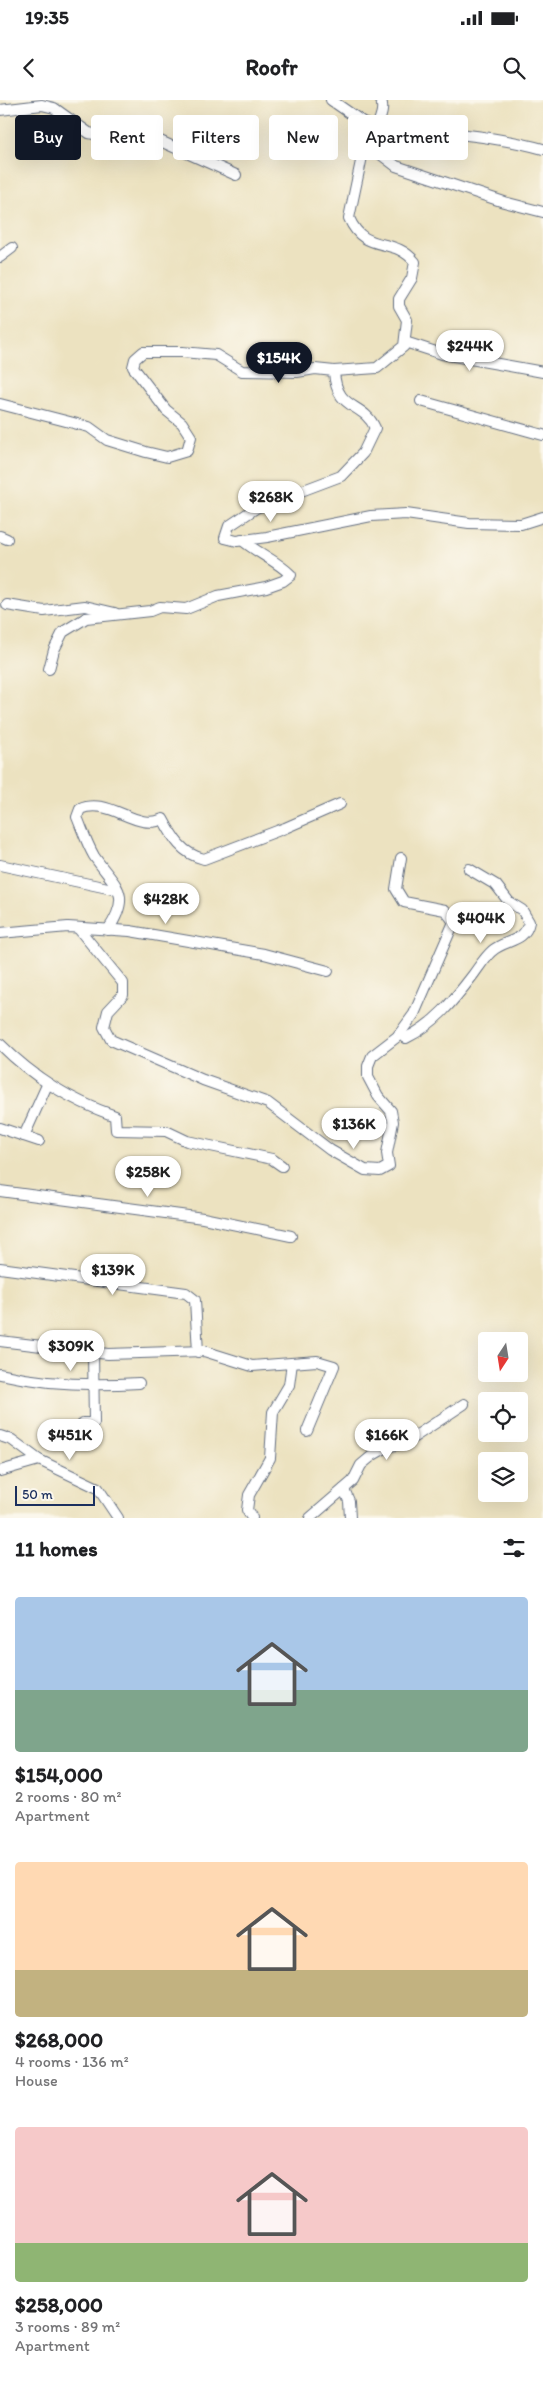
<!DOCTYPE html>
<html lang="en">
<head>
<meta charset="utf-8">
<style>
  body { margin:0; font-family:Itim,sans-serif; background:#f2f2f2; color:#202124; height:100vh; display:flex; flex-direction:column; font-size:19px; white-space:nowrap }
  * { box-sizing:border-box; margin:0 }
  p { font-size:16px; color:#757577 }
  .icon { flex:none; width:28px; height:28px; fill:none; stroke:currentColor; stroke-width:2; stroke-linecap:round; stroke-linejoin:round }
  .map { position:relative; height:1418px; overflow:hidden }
  .drawer { display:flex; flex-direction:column; background:#fff; flex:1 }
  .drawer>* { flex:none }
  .hud { position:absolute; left:15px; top:15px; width:514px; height:45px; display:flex; gap:10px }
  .needle { width:32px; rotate:192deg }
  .buttons { position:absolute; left:478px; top:1232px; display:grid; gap:10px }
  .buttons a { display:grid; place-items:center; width:50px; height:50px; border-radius:5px; background:#fff; box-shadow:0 5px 20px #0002; font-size:25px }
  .scale { position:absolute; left:15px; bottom:12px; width:80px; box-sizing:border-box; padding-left:5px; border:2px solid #1b2f5e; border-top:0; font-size:14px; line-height:18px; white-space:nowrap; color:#1b2f5e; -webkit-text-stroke:4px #fbf7ec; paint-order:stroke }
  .price { position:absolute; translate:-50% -42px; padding:0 11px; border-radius:18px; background:#fff; color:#222; font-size:16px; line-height:32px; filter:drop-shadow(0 1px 2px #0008) }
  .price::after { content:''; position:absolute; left:50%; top:30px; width:15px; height:11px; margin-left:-8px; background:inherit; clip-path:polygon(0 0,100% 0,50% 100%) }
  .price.current { background:#111827; color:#fff }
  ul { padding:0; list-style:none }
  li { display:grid; align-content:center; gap:10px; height:265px; padding:0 15px }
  li span { display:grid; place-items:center; height:155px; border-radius:5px; color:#555 }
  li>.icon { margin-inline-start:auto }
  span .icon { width:90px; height:90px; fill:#fffc; stroke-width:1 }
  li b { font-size:21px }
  h2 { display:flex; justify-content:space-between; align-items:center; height:60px; padding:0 15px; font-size:21px }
  .chip { padding:0 18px; border-radius:5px; background:#fff; box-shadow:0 5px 20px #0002; font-size:18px; line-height:45px }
  .chip.current { background:#111827; color:#fff }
  .status { display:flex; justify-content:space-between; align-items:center; height:35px; padding:0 25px; background:#fff; direction:ltr }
  .status svg { height:14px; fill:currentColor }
  header { display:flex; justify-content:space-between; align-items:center; height:65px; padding:0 15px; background:#fff; font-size:22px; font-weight:700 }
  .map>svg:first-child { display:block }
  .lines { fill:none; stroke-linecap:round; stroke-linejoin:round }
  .street-casing { stroke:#646e80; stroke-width:12 }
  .street { stroke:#fff; stroke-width:10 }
</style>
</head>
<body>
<div class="status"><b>19:35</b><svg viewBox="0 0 49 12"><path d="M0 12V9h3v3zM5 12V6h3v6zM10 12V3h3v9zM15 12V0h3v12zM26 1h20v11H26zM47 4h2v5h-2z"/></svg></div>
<header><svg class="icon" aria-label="back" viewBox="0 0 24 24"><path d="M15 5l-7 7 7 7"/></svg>Roofr<svg class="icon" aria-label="search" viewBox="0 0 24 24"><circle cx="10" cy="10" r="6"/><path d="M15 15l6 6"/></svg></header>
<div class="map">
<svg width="543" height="1418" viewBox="0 0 543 1418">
  <rect width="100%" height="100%" fill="#fbf7ec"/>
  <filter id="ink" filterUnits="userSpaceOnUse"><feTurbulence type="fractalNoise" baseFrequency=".02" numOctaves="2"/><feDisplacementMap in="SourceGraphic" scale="10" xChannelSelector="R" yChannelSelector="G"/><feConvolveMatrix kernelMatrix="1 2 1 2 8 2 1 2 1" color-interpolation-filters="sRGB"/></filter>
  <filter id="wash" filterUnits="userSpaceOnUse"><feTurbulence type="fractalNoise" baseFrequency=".0096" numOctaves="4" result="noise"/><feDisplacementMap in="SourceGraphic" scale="20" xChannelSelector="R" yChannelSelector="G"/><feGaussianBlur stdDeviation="1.12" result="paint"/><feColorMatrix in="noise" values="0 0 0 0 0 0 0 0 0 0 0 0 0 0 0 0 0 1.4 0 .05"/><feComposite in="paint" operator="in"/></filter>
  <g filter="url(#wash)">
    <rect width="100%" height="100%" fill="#ece2c0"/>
  </g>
  <g filter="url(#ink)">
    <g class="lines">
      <g class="street-casing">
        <g id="street">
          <polyline points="331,0 370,27"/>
          <polyline points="0,10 42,5 54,8 89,33 99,35 125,32 149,36 236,75"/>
          <path d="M 543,49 C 511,40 476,36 443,32 C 421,30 400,30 378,24 L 375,40 L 379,53 L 396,66 L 504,102 L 543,112"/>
          <polyline points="0,157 12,148"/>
          <polyline points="405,242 442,254 543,272"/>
          <path d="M 334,271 C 336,312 363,301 375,328 L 363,353 L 341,376 L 256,408 L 229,426 L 225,438 L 237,441 L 267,437 L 371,416 L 406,414 L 469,423 L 521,424 L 543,417"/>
          <polyline points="421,301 543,335"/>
          <path d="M 0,304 L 89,327 L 107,340 L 146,352 L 167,357 L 187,351 L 191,337 L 182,323 L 166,310 L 133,267 L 135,259 L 143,252 L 182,252 L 216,255 L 242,271 L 297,272 L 315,269 L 334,271 L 377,268 L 404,246 L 407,220 L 399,206 L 399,199 L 412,178 L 415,162 C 393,135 365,155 349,118 L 367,33 L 370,27 L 378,24 C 381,16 384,9 381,0"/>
          <polyline points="0,436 7,439"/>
          <polyline points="7,505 44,511 85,506 115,513"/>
          <path d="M 49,569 L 54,550 L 63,532 L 86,518 L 150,511 L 160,507 L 186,509 L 218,496 L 266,487 L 283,481 L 291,475 C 276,460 257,453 242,440"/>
          <polyline points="0,765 117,790"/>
          <polyline points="78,828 123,883 123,895 108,911 104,927 111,940 203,980 268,1003 330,1050 365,1070 380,1071 389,1066 387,1053 393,1022 391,1011 378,996 368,977 368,966 372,956 398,936 414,914 454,822 445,810 404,802 396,789 401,758"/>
          <path d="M 108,830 C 133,792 115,787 94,756 C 87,744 82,729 77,717 L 80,709 C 109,696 136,732 163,719 C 173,738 182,754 204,759 L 285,728 L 340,704"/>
          <polyline points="0,833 68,827 130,831 264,854 328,871"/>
          <path d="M 399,934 L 406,938 C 435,924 454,900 473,875 C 479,867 485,857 492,851 C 505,839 525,843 529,822 L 522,810 L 509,802 L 496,785 L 469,769"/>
          <path d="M 0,944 C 34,978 70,1000 115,1016 L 116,1030 L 166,1031 L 187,1041 L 272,1059 L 282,1066"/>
          <polyline points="0,1028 39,1041"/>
          <polyline points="24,1036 47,985"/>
          <polyline points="0,1091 203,1118 291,1136"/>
          <polyline points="0,1168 186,1193 195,1200 198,1252"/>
          <polyline points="0,1241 108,1254 204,1251 252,1266 317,1261 334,1266 307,1331"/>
          <path d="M 0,1274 C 47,1285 92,1286 139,1283"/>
          <polyline points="83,1323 94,1323 93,1252"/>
          <polyline points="0,1336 12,1340 39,1360 98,1388 118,1418"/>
          <polyline points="0,1371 39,1360"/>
          <polyline points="344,1389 349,1401 350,1418"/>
          <polyline points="252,1418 247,1410 249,1395 270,1358 273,1312 289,1285 292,1263"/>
          <polyline points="310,1418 353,1381 361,1365 373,1355 387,1347 405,1343 464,1304"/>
        </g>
      </g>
      <use href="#street" class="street"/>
    </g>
  </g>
</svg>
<div class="buttons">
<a><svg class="needle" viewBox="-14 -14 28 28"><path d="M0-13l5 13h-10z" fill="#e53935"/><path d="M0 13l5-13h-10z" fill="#757577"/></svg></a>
<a><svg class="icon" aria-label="locate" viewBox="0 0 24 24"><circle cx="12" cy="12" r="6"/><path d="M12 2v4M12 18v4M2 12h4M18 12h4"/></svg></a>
<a><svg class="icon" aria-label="layers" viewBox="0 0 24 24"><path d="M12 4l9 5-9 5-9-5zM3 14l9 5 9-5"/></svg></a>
</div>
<div class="scale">50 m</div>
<b class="price" style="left:470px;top:272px">$244K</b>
<b class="price current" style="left:279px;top:284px">$154K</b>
<b class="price" style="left:271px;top:423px">$268K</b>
<b class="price" style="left:166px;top:825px">$428K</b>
<b class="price" style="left:481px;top:844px">$404K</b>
<b class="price" style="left:354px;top:1050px">$136K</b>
<b class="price" style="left:148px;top:1098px">$258K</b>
<b class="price" style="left:113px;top:1196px">$139K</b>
<b class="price" style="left:71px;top:1272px">$309K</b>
<b class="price" style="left:70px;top:1361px">$451K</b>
<b class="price" style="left:387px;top:1361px">$166K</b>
<div class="hud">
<a class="chip current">Buy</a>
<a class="chip">Rent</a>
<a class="chip">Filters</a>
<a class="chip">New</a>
<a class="chip">Apartment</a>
</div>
</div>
<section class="drawer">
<h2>11 homes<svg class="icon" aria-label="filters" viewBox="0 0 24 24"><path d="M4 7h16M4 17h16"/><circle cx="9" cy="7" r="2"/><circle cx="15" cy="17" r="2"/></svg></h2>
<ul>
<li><span style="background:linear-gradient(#a9c7e8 60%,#7fa58c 0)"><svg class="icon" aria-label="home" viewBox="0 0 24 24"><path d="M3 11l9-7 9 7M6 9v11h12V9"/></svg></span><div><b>$154,000</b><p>2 rooms · 80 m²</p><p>Apartment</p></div></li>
<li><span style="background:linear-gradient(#ffd9b3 70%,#c2b280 0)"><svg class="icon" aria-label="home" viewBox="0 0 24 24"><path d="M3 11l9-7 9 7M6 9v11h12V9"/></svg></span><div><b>$268,000</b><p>4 rooms · 136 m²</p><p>House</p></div></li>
<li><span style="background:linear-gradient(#f6c9c9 75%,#8fb573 0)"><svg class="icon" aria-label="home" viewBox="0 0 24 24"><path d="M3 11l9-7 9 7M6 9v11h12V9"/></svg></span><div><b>$258,000</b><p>3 rooms · 89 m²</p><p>Apartment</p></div></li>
</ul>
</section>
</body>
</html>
